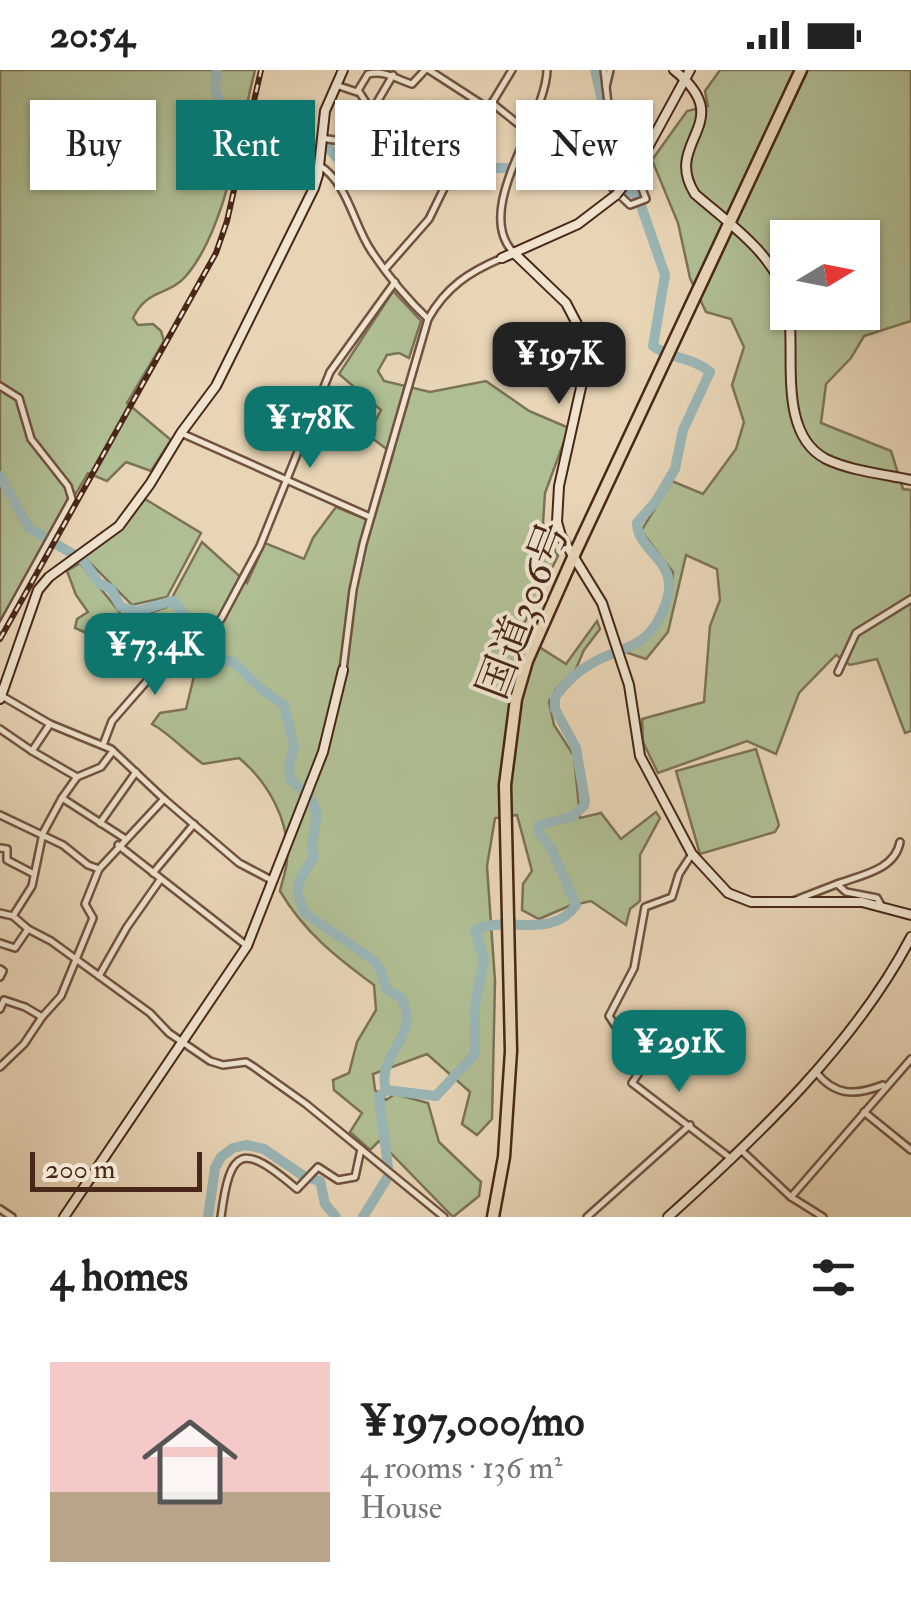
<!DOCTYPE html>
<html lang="en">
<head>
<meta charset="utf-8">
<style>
  body { margin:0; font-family:"IM FELL Double Pica","Noto Serif JP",serif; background:#f2f2f2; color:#222; height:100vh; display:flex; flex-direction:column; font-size:38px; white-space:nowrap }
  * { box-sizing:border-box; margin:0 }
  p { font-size:32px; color:#767676 }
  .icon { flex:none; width:55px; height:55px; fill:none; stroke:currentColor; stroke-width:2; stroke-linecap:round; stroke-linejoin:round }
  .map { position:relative; height:1147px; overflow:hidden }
  .panel { display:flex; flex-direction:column; background:#fff; flex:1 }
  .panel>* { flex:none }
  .banner { position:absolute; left:30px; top:30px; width:852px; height:90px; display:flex; gap:20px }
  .needle { width:65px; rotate:80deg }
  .tools { position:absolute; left:770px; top:150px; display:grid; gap:20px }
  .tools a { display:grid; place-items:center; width:110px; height:110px; border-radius:0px; background:#fff; box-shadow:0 2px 8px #0004; font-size:50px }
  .scale { position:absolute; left:30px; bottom:25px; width:172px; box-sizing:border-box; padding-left:10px; border:5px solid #492718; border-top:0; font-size:28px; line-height:35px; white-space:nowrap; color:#492718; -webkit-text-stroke:8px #f0e4d0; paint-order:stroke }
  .price { position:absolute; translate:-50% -85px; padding:0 22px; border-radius:20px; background:#0f766e; color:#fff; font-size:32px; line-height:65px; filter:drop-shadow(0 2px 5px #0008) }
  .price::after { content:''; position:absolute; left:50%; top:60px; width:30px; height:22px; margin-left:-15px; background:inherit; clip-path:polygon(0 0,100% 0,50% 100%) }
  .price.selected { background:#222; color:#fff }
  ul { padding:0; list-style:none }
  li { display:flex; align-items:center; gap:30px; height:250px; padding:0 50px }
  li span { display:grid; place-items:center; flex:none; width:280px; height:200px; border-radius:0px; color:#555 }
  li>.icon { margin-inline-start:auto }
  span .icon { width:120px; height:120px; fill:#fffc; stroke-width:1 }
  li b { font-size:42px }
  h2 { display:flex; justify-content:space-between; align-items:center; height:120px; padding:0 50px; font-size:42px }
  .tag { padding:0 35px; border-radius:0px; background:#fff; box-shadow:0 2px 8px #0004; font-size:35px; line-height:90px }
  .tag.selected { background:#0f766e; color:#fff }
  .status { display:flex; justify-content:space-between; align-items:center; height:70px; padding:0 50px; background:#fff; direction:ltr }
  .status svg { height:28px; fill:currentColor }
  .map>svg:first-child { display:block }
  .green { fill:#b0be93; stroke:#7c7256; stroke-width:2.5; fill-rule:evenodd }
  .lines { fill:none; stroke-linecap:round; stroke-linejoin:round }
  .river { stroke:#9ab6b7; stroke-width:10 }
  .street-casing { stroke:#715240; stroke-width:10 }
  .secondary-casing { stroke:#492718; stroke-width:12 }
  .highway-casing { stroke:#492718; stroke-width:15 }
  .street { stroke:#f0e4d0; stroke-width:5 }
  .secondary { stroke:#f0e4d0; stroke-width:8 }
  .highway { stroke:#e8d5b6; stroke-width:10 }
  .rail-casing { stroke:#492718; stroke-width:6 }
  .rail { stroke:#f0e4d0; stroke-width:2.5; stroke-dasharray:8; stroke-linecap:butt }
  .secondary-bridge-casing { stroke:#492718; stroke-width:12; stroke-linecap:butt }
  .secondary-bridge { stroke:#f0e4d0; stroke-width:8 }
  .labels { text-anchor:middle; stroke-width:8; stroke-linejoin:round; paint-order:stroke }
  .street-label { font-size:42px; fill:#492718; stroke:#f0e4d0 }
</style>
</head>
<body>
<div class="status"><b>20:54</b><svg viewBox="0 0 49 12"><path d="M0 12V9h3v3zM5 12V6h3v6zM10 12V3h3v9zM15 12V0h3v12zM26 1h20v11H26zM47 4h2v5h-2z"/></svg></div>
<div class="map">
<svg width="911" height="1147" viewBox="0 0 911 1147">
  <rect width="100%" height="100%" fill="#e8d5b6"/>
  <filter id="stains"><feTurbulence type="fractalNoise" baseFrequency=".002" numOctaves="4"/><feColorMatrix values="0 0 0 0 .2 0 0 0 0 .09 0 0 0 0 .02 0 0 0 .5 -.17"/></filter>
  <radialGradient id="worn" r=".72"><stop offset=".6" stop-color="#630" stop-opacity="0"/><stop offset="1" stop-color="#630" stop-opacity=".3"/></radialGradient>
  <g class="green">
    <path d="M 0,0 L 255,0 C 239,62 227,158 186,206 C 169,226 147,218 133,248 L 138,255 L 153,254 L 161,261 L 164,271 L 127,333 L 171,370 L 151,401 L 126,392 L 107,411 L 88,403 L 0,552 Z"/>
    <path d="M 720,0 L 911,0 L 911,251 L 864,266 L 851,288 L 826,314 L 821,353 L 891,381 L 903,419 L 911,420 L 911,661 L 905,663 L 877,589 L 850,595 L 836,585 L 799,623 L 776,684 L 747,671 L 658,703 L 643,672 L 642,649 L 704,632 L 710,556 L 720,530 L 717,499 L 686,485 L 668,562 L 646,589 L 625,582 C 660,568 669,538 673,502 L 641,461 L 672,411 L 703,424 L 736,379 L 744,352 L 732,315 L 744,277 L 731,249 L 706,242 L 690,208 L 678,153 L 652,90 L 687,41 L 708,36 L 705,21 ZM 788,168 L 862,168 L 862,242 L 788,242 Z"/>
    <path d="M 393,221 L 421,251 L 409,288 L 399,283 L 387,285 L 378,301 L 384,311 L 430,322 L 486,311 L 529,341 L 569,358 L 545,423 L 543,453 L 558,486 L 519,564 L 566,594 L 597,551 L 600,559 L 584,580 L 575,601 L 556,619 L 549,632 L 554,655 L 574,686 L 580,748 L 601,743 L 621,769 L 656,742 L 660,748 L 640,785 L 640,831 L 630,839 L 626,855 L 591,831 L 569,836 L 539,849 L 522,840 L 523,814 L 532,801 L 517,745 L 495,748 L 487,796 L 495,911 L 492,1049 L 477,1065 L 462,1054 L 470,1022 L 427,984 L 373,1004 L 375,1020 L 386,1030 L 395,1024 L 428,1033 L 439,1072 L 481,1112 L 479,1126 L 453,1147 L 379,1071 L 370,1080 L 350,1062 L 362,1043 L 334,1020 L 333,1010 L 349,1003 L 357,972 L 376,940 L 374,915 C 336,887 304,862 280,821 C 282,811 287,799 287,789 C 290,751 268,712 239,688 L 203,694 C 186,682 170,664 152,654 L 160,643 L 186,639 L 196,598 L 175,582 L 155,593 L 135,573 L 110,599 L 100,569 L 75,558 L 77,549 L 88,542 L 76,525 L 67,501 L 80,493 L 122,545 L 141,546 L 167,537 L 202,472 L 247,513 L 265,473 L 304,489 L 313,468 L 336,437 L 373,452 L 393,384 L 368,365 L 381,340 L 339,304 Z"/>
    <polygon points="145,429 201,463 167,527 132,535 84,487 121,459"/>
    <polygon points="756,679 779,755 775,762 700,784 676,701"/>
  </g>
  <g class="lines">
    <g class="river">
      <polyline points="217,0 215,18 224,46 249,79 259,76 278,57 297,73 325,74 350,103 379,114 435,103 488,98 507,98 529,104 550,101 613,109"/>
      <path d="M 0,406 L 29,458 L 83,490 L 99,513 L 111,519 L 121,537 L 138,541 L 172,531 C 189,544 195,572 211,588 L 233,592 L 261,619 L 284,635 L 294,676 L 289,697 L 290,709 L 310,727 L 317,743 L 312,776 L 314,787 C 299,813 291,812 305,843 L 373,890 L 380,899 L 387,920 L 400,927 C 424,964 375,985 386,1020 L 379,1027 L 389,1105 L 363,1147"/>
      <path d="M 386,1020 L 436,1026 L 475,984 L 475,936 L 484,890 L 475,860 C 508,844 551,871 576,835 L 551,778 L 539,763 L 539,755 L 571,747 L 584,736 L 585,730 L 576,678 L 555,639 L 555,627 C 564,615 576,602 589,595 C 621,575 644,582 662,543 C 666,534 670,523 669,513 C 667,487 637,477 637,453 L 656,431 L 675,399 L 683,360 L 710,302 C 693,287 670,289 653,276 L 665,205 L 638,127 L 613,109 L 608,99 L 605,43 L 595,0"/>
      <polyline points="208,1147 215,1098 221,1087 233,1078 246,1075 264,1079 305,1107 320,1111 325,1134 336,1147"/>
    </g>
    <g class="street-casing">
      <g id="street">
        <polyline points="429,0 483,35 488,37 492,33 527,61"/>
        <path d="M 336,15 L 357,22 L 368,4 C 386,0 395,9 412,14 L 425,0"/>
        <polyline points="606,17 610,0"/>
        <polyline points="492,33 512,0"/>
        <polyline points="373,39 393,5"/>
        <polyline points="525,64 535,89 547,108 606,112 630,135 646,129 639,111 614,84 604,0"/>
        <polyline points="321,68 368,75 381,44 367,34 358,20"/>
        <polyline points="361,75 359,84 365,94 386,100 392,92"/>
        <path d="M 319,95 C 349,114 353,155 372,182 C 388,206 407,229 428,249"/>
        <path d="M 514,183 C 471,140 546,50 547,0"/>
        <polyline points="386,198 429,149 472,61 488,37"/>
        <polyline points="0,316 19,328 31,369 68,416 72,429 0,559"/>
        <polyline points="181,363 370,447"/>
        <path d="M 343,600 L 353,520 L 363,474 L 428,249 C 446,217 469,202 502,188"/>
        <polyline points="838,602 856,563 911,529"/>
        <polyline points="50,654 32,681 77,707 62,728 124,768"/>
        <polyline points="0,659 32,681"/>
        <polyline points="103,675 112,651 153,604 221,549 260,476 330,302 395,212"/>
        <polyline points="77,707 101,697 113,681"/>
        <polyline points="164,729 239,793 273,811"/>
        <polyline points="0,745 63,775 88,795 99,799"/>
        <polyline points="100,753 136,702"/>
        <polyline points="118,775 247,876"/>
        <polyline points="0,778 7,779 7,790 32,803"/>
        <polyline points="692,784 679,804 672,827 645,837 634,898 609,946 622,966 653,982 632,1013 729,1087"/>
        <polyline points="153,803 194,754"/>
        <path d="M 837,814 C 861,805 895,800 900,772"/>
        <polyline points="793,831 837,814 846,822 877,828 882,837"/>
        <polyline points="0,843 13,846 28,859 51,871 150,943 169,963 210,991 223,995 246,992 254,997 306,1034 444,1147"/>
        <polyline points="13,846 32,816 43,763 62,728"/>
        <polyline points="0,873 15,878 28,859"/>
        <polyline points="0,899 3,901 0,907"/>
        <polyline points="99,906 127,857 160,810"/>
        <polyline points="0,939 4,930 25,937 42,947 61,926 93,848 85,834 99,799 164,729 111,679 50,654 2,626"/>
        <polyline points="0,997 24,974 42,947"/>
        <path d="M 816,1002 C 835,1026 855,1026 883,1015"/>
        <polyline points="864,1042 911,1080"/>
        <polyline points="741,1080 791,1127 823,1147"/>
        <polyline points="791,1127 911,989"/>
        <polyline points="0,1139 12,1147"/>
        <path d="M 221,1147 C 230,1077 242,1072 297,1119 L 318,1097 L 338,1110 L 355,1107 L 361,1079"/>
        <polyline points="587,1147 690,1055"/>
      </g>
    </g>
    <g class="secondary-casing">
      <g id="secondary">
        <path d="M 674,0 C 740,53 661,71 695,124 C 731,155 773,183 788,230"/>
        <polyline points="635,101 690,0"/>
        <polyline points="514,183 566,233 578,256 584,304 559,416 557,452 561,466 602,533 629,615 640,686 692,784 728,823 751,832 862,832 911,845"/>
        <polyline points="502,188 578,154 616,125"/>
        <path d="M 789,242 C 795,287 778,364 826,389 C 851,401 884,404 911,410"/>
        <polyline points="0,629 38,520 49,507 119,456 150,414 181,363 216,316 314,118 318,105 325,41 343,0"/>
        <polyline points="64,1147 247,876 323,682 343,600"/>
        <path d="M 668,1147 C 756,1068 856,973 911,867"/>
      </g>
    </g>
    <g class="highway-casing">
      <polyline id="highway" points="493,1147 504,1087 511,981 505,715 516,629 527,591 574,485 801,0"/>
    </g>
    <use href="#street" class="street"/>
    <use href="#secondary" class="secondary"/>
    <use href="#highway" class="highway"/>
    <g class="rail-casing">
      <polyline id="rail" points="0,569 216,183 227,151 261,0"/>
    </g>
    <use href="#rail" class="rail"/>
    <g class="secondary-bridge-casing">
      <polyline id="secondary-bridge" points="616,125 635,101"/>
    </g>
    <use href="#secondary-bridge" class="secondary-bridge"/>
  </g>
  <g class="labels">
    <g class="street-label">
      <text transform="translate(522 540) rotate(-69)" y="15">国道306号</text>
    </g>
  </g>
  <rect width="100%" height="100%" filter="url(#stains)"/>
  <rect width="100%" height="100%" fill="url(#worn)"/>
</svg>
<div class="tools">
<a><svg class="needle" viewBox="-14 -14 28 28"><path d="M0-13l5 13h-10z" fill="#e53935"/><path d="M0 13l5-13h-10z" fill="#767676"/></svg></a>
</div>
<div class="scale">200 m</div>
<b class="price selected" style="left:559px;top:337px">¥197K</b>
<b class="price" style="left:310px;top:401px">¥178K</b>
<b class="price" style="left:155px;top:628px">¥73.4K</b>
<b class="price" style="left:679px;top:1025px">¥291K</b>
<div class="banner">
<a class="tag">Buy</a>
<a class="tag selected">Rent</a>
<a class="tag">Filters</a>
<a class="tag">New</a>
</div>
</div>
<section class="panel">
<h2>4 homes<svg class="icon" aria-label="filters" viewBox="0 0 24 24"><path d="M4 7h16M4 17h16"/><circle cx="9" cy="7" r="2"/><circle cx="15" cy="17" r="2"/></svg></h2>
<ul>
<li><span style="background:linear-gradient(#f6c9c9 65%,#b9a48a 0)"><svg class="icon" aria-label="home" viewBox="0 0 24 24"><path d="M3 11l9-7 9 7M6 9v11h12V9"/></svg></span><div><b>¥197,000/mo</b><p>4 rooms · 136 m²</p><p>House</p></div></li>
</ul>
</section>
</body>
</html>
